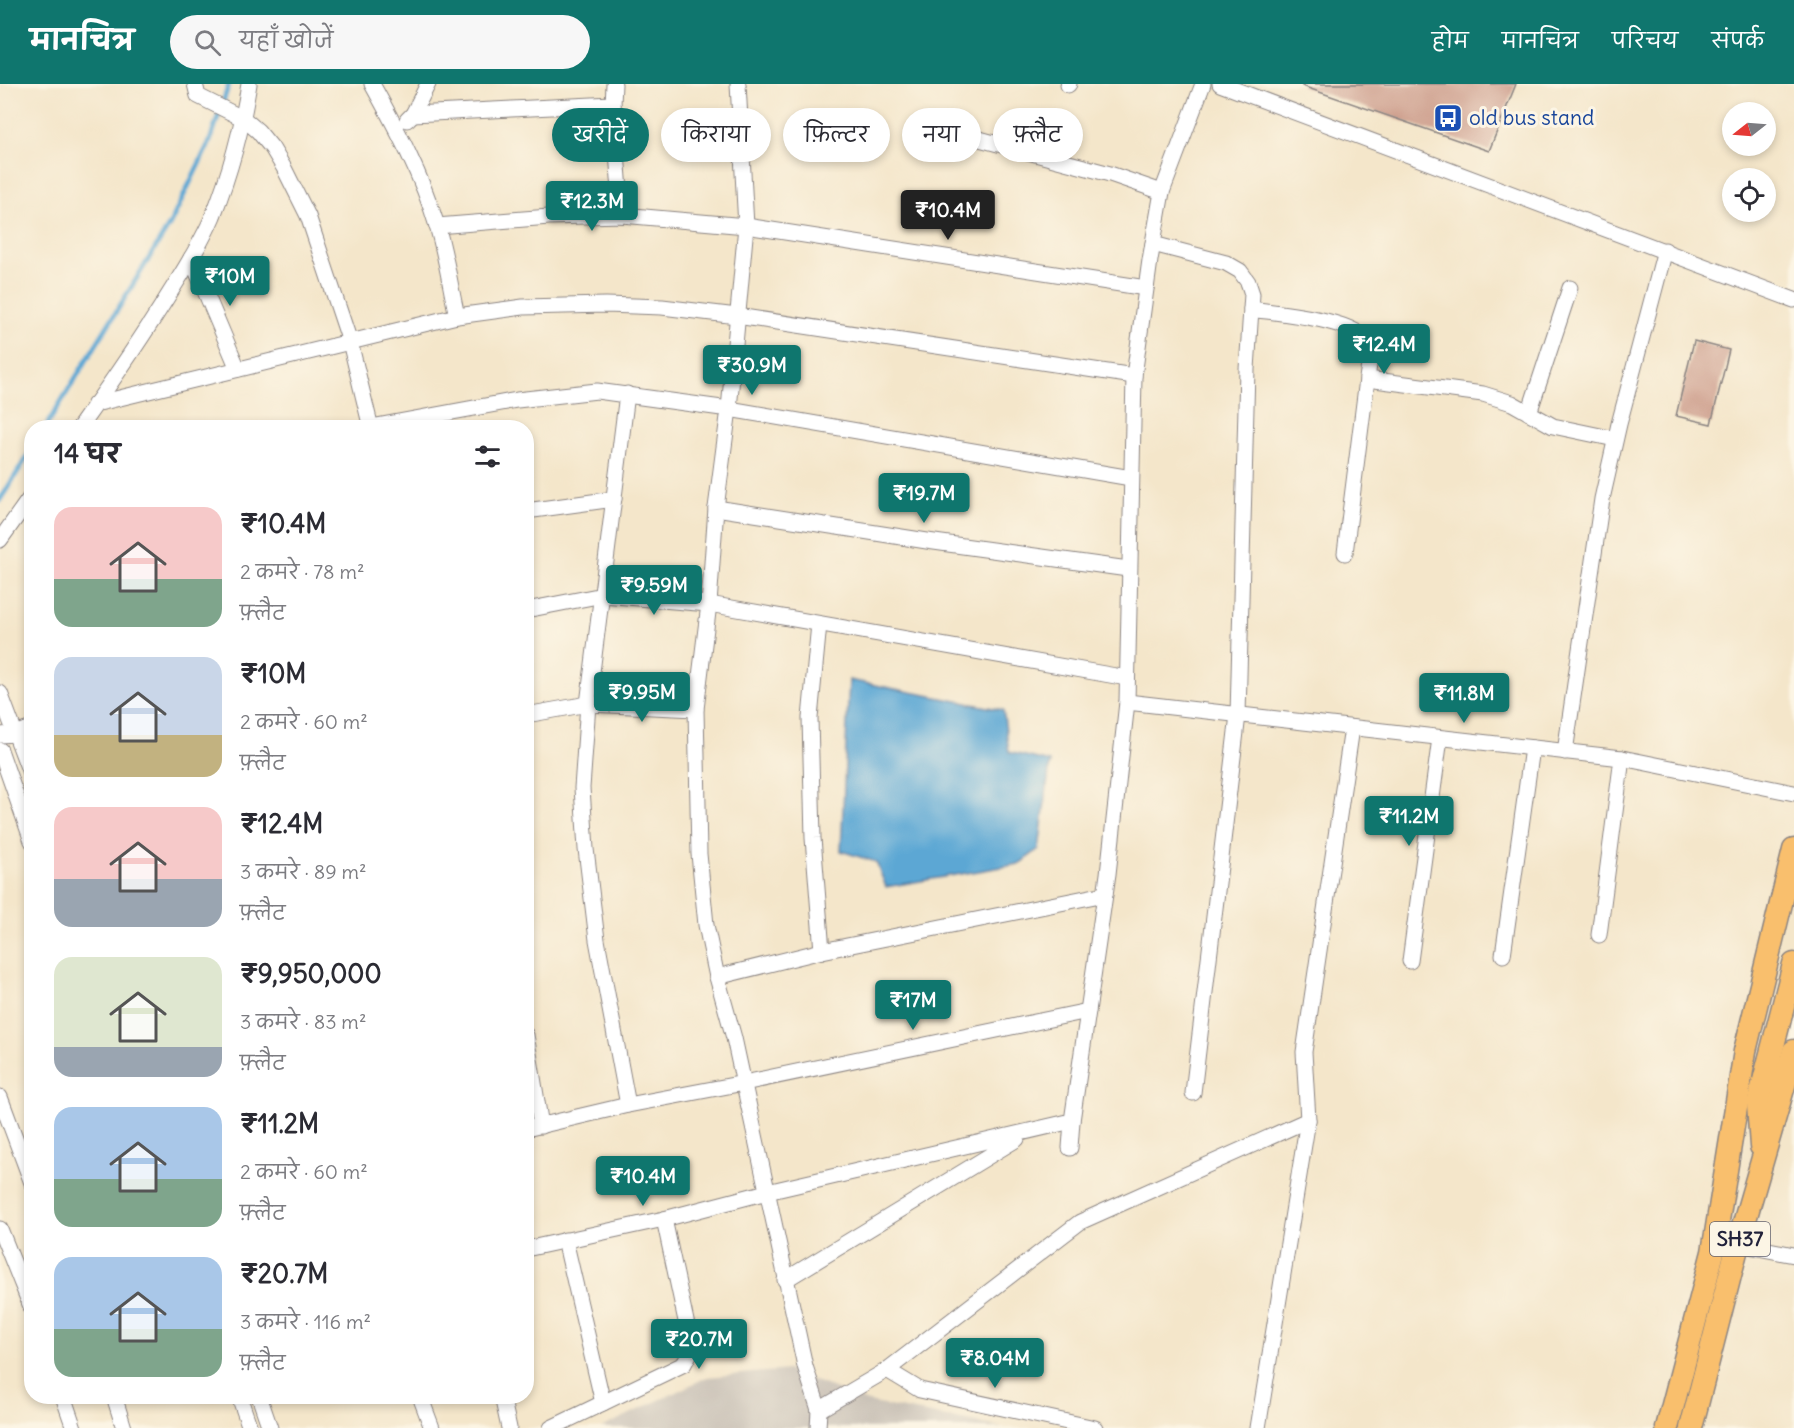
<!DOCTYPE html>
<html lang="hi">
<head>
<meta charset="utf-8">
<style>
  body { margin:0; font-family:Delius,"Playpen Sans Deva",sans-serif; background:#f7f7f7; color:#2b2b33; height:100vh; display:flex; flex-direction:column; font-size:22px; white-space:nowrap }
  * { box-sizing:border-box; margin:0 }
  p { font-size:20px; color:#7c7c81 }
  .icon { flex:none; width:33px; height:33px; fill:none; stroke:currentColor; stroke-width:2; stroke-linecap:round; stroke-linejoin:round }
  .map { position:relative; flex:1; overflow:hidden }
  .sheet { position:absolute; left:24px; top:336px; width:510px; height:984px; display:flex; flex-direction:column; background:#fff; border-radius:24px; box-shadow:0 3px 9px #0003 }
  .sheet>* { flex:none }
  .top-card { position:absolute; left:552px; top:24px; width:570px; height:54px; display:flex; gap:12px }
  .needle { width:39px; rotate:253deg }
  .tools { position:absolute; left:1722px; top:18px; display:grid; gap:12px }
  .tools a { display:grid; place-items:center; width:54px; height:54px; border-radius:50%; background:#fff; box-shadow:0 3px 9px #0003; font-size:30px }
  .price { position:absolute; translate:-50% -51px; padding:0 14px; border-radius:6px; background:#0f766e; color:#fff; font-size:20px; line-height:39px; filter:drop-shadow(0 2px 3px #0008) }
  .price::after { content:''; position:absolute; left:50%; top:36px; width:18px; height:14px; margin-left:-9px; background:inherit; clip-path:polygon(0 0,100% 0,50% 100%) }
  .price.selected { background:#222; color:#fff }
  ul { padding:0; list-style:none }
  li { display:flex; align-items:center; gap:18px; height:150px; padding:0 30px }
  li span { display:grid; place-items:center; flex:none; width:168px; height:120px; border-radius:18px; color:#555 }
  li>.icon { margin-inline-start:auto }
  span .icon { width:72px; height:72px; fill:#fffc; stroke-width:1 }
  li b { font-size:26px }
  h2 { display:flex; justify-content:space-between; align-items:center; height:72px; padding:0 30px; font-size:26px }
  .tag { padding:0 21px; border-radius:27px; background:#fff; box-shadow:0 3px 9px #0003; font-size:21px; line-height:54px }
  .tag.selected { background:#0f766e; color:#fff }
  header { display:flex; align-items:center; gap:36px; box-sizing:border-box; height:84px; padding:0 30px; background:#0f766e; color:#fff }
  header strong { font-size:28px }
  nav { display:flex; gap:33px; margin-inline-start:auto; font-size:21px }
  .search { width:420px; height:54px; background:#f7f7f7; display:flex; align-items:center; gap:15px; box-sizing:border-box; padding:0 21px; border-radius:33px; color:#7c7c81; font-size:22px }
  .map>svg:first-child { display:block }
  .industrial { fill:#cbc3b8 }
  .water { fill:#5ca7d4; stroke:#3f6488; stroke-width:1.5 }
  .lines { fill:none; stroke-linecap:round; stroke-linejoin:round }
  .stream { stroke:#5ca7d4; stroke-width:5 }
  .building { fill:#ce9f8d }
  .minor-casing { stroke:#8b8482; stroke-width:17 }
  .primary-casing { stroke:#8b8482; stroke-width:25 }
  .minor { stroke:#fff; stroke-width:15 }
  .primary { stroke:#f9bf6d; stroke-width:22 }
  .labels { text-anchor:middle; stroke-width:6; stroke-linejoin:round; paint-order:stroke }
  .shield { fill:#fcf5e5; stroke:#63616e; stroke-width:1.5 }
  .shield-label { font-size:20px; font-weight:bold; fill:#22223b }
  .transit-label { font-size:21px; fill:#164399; stroke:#fcf5e5; text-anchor:start }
</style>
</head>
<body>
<header>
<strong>मानचित्र</strong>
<div class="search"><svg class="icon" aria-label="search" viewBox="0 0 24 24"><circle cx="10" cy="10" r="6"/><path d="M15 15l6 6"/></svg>यहाँ खोजें</div>
<nav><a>होम</a><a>मानचित्र</a><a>परिचय</a><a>संपर्क</a></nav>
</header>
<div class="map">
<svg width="1794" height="1344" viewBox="0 0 1794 1344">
  <rect width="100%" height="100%" fill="#fcf5e5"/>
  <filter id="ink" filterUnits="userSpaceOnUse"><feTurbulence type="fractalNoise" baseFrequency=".0167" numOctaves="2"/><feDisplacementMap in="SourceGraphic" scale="12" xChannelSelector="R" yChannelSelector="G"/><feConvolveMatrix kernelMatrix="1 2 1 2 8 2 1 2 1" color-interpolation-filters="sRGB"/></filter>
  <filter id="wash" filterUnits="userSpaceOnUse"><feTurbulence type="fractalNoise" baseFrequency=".008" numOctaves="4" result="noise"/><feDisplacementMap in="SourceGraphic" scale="24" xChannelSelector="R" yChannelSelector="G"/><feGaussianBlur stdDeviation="1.35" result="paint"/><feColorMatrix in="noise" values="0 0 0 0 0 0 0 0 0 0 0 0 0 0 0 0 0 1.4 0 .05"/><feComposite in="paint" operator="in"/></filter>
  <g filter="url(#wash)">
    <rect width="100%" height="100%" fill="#f4e6ca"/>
    <polygon class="industrial" points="788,1286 868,1318 1003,1344 601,1344 707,1293"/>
    <polygon class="water" points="849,596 1003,626 1009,668 1050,678 1039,765 1019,780 886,803 876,778 841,767"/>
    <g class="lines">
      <g class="stream">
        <polyline points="45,344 170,140 210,57 229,0"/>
        <polyline points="0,416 32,365"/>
      </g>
    </g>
    <g id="blocks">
      <g class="building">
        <polygon points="1302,0 1516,0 1489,67 1302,2"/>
        <polygon points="1694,257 1729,266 1711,340 1676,332"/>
      </g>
    </g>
  </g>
  <g filter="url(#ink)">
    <use href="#blocks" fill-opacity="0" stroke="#8b8482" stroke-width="1.5"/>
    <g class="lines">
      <g class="minor-casing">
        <g id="minor">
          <polyline points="195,0 198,12 244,35 258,47 272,64 284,84 308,132 350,258 371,344"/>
          <path d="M 372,0 C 397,45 422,92 437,142 C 446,171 450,202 457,232"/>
          <polyline points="614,0 613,20 622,131"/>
          <polyline points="738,0 746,142 729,325 716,424 709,520 696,625 699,770 706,841 717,893 734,954 805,1282 819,1326 818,1344"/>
          <polyline points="1220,0 1794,216"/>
          <polyline points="1068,1 1069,0"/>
          <polyline points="413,30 613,20"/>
          <polyline points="407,36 413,30 428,0"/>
          <polyline points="972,53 1110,90 1162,108"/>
          <polyline points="437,142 549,133 622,131 746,142 1146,204"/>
          <polyline points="1153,160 1226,179 1240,187 1248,198 1252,210 1247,285 1238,631 1193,1009"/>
          <polyline points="191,174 238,285"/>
          <path d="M 1251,225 C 1276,229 1356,235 1367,258 C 1373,268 1368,284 1367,295 L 1345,469"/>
          <polyline points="1367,295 1483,310 1512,319 1553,342 1615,355"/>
          <polyline points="627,310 588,620 582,704 586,765 597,856 628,1021"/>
          <polyline points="95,320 457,232 523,223 606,221 662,223 737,232 1134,292"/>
          <polyline points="1529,329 1570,204"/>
          <polyline points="371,343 517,316 597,307 729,325 1131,394"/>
          <path d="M 79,344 C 111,299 142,254 171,207 C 186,183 202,158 213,132 C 230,89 242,45 249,0"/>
          <polyline points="716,424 927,457 1128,485"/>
          <polyline points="526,427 614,415"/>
          <polyline points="0,456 32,411"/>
          <polyline points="526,526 603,511 709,520 1127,594"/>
          <polyline points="819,540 810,634 813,754 822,867"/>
          <polyline points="0,609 32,694"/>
          <polyline points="1127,618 1622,674 1794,709"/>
          <polyline points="526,631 588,620 696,625"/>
          <polyline points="0,651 15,650 32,644"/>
          <polyline points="0,666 32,757"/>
          <polyline points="1565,668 1602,415 1619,340 1665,166"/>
          <polyline points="1599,851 1622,674"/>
          <polyline points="1503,871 1532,664"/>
          <polyline points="1410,877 1440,654"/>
          <polyline points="717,893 822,867 1105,810"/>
          <polyline points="526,951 541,1042"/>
          <polyline points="0,1013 32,1099"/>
          <polyline points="526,1045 628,1021 744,999 1088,927"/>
          <polyline points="1070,1064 1072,1037 1108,790 1127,618 1134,292 1150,176 1162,108 1203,0"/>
          <polyline points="0,1145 32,1225"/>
          <polyline points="565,1156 603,1319"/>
          <polyline points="1738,1160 1794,1171"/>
          <polyline points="526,1165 664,1135 767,1108 1072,1037"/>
          <polyline points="785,1196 1017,1055"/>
          <polyline points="887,1286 920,1306 1095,1344"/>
          <polyline points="63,1312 74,1344"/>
          <polyline points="114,1312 124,1344"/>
          <polyline points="239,1312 250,1344"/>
          <polyline points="259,1312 270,1344"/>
          <polyline points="420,1312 432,1344"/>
          <polyline points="502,1312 509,1344"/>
          <polyline points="819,1326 887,1286 1080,1138 1308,1036"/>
          <polyline points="551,1344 684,1280 692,1265 664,1135"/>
          <polyline points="1258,1344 1308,1036 1304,968 1352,644"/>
        </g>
      </g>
      <g class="primary-casing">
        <g id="primary">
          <polyline points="1761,1062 1758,1020 1794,880"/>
          <polyline points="1667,1344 1713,1168 1745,967 1794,766"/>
          <polyline points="1691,1344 1738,1160 1794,967"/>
        </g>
      </g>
      <use href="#minor" class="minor"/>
      <use href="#primary" class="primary"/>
    </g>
  </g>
  <defs>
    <g id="bus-square" transform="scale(1.5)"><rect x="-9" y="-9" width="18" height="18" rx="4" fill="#1a4fb4" stroke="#fcf5e5"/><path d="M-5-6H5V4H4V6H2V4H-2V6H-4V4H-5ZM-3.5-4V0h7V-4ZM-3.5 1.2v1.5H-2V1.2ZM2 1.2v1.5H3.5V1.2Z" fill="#fff"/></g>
  </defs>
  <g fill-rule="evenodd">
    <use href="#bus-square" x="1448" y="34"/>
  </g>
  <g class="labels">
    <rect class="shield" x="1710" y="1138" width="60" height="34" rx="4.5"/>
    <g class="shield-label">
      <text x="1740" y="1162">SH37</text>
    </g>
    <g class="transit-label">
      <text x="1469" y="41">old bus stand</text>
    </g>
  </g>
</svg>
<div class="tools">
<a><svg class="needle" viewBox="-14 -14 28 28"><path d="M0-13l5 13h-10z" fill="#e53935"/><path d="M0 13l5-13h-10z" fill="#7c7c81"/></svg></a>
<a><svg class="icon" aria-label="locate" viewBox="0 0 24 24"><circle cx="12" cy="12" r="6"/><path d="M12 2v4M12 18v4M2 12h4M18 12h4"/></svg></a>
</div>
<b class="price" style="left:592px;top:148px">₹12.3M</b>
<b class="price selected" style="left:948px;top:157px">₹10.4M</b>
<b class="price" style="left:230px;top:223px">₹10M</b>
<b class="price" style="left:1384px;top:291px">₹12.4M</b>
<b class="price" style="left:752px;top:312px">₹30.9M</b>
<b class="price" style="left:924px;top:440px">₹19.7M</b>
<b class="price" style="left:654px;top:532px">₹9.59M</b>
<b class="price" style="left:642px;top:639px">₹9.95M</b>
<b class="price" style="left:1464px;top:640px">₹11.8M</b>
<b class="price" style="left:1409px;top:763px">₹11.2M</b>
<b class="price" style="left:913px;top:947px">₹17M</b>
<b class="price" style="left:643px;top:1123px">₹10.4M</b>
<b class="price" style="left:699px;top:1286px">₹20.7M</b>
<b class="price" style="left:995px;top:1305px">₹8.04M</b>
<div class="top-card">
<a class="tag selected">खरीदें</a>
<a class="tag">किराया</a>
<a class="tag">फ़िल्टर</a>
<a class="tag">नया</a>
<a class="tag">फ़्लैट</a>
</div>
<section class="sheet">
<h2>14 घर<svg class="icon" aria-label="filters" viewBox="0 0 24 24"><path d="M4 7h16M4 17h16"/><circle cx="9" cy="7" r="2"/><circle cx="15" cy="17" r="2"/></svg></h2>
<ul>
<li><span style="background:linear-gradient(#f6c9c9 60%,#7fa58c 0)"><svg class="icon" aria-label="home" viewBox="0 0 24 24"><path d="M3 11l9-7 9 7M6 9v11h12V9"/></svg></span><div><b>₹10.4M</b><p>2 कमरे · 78 m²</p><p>फ़्लैट</p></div></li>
<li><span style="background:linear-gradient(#c9d6e8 65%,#c2b280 0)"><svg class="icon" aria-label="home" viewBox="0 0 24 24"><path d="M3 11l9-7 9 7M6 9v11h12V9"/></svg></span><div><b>₹10M</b><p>2 कमरे · 60 m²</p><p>फ़्लैट</p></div></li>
<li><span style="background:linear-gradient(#f6c9c9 60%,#9aa5b1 0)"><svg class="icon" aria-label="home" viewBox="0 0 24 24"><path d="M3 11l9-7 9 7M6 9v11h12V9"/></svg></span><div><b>₹12.4M</b><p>3 कमरे · 89 m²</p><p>फ़्लैट</p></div></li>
<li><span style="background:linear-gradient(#dfe7d0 75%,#9aa5b1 0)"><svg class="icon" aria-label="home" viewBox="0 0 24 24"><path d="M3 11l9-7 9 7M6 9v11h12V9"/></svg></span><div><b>₹9,950,000</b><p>3 कमरे · 83 m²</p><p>फ़्लैट</p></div></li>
<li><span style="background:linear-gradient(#a9c7e8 60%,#7fa58c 0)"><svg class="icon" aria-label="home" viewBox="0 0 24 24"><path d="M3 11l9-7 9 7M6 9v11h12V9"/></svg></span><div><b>₹11.2M</b><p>2 कमरे · 60 m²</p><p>फ़्लैट</p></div></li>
<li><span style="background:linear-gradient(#a9c7e8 60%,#7fa58c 0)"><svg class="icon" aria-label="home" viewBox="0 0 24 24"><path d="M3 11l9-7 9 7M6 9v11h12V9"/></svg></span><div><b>₹20.7M</b><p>3 कमरे · 116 m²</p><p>फ़्लैट</p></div></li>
</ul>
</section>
</div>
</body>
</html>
